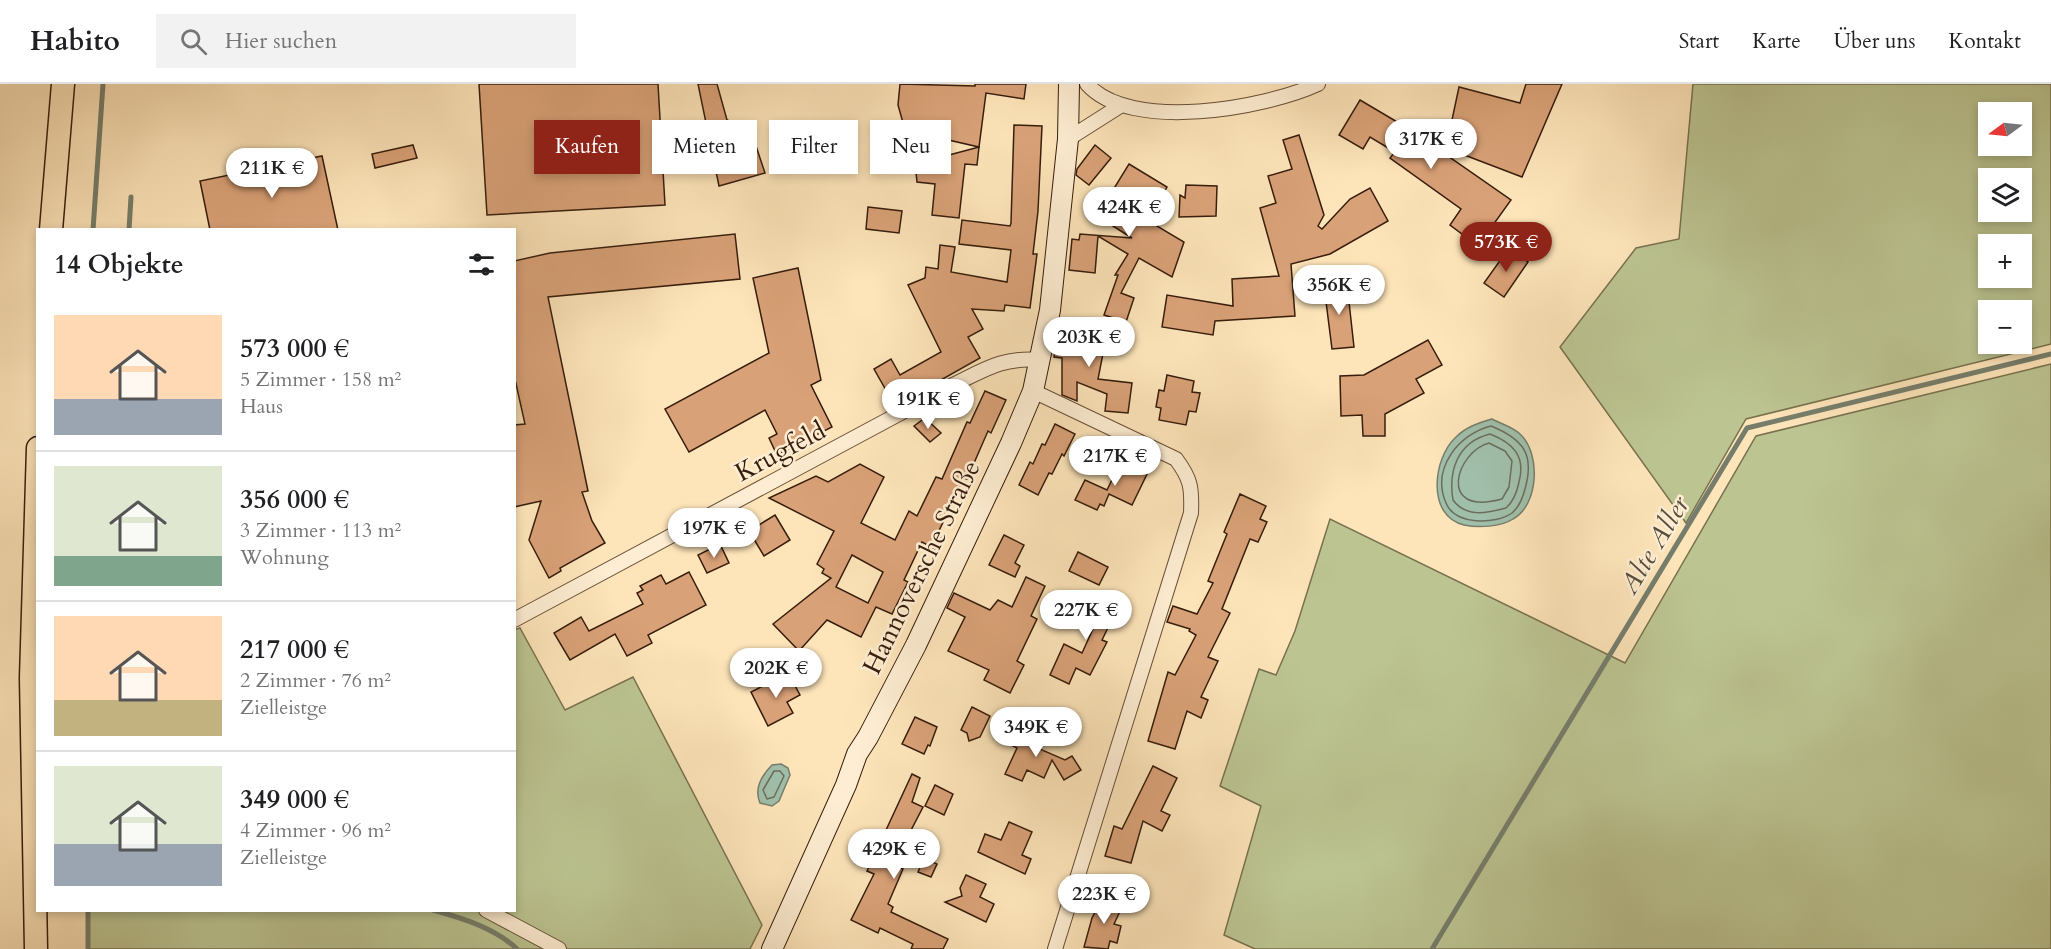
<!DOCTYPE html>
<html lang="de">
<head>
<meta charset="utf-8">
<style>
  body { margin:0; font-family:Cardo,serif; background:#f2f2f2; color:#202124; height:100vh; display:flex; flex-direction:column; font-size:22px; white-space:nowrap }
  * { box-sizing:border-box; margin:0 }
  p { font-size:20px; color:#757577 }
  .icon { flex:none; width:33px; height:33px; fill:none; stroke:currentColor; stroke-width:2; stroke-linecap:round; stroke-linejoin:round }
  .map { position:relative; flex:1; overflow:hidden }
  .drawer { position:absolute; left:36px; top:144px; width:480px; height:684px; display:flex; flex-direction:column; background:#fff; border-radius:0px; box-shadow:0 3px 9px #0003 }
  .drawer>* { flex:none }
  .top-card { position:absolute; left:534px; top:36px; width:570px; height:54px; display:flex; gap:12px }
  .needle { width:39px; rotate:255deg }
  .controls { position:absolute; left:1978px; top:18px; display:grid; gap:12px }
  .controls a { display:grid; place-items:center; width:54px; height:54px; border-radius:0px; background:#fff; box-shadow:0 3px 9px #0003; font-size:30px }
  .price { position:absolute; translate:-50% -51px; padding:0 14px; border-radius:21px; background:#fff; color:#222; font-size:20px; line-height:39px; filter:drop-shadow(0 2px 3px #0008) }
  .price::after { content:''; position:absolute; left:50%; top:36px; width:18px; height:14px; margin-left:-9px; background:inherit; clip-path:polygon(0 0,100% 0,50% 100%) }
  .price.on { background:#8f2418; color:#fff }
  ul { padding:0; list-style:none }
  li { display:flex; align-items:center; gap:18px; height:150px; padding:0 18px }
  li+li { border-top:2px solid #e0e0e0 }
  li span { display:grid; place-items:center; flex:none; width:168px; height:120px; border-radius:0px; color:#555 }
  li>.icon { margin-inline-start:auto }
  span .icon { width:72px; height:72px; fill:#fffc; stroke-width:1 }
  li b { font-size:26px }
  h2 { display:flex; justify-content:space-between; align-items:center; height:72px; padding:0 18px; font-size:26px }
  .pill { padding:0 21px; border-radius:0px; background:#fff; box-shadow:0 3px 9px #0003; font-size:21px; line-height:54px }
  .pill.on { background:#8f2418; color:#fff }
  header { display:flex; align-items:center; gap:36px; box-sizing:border-box; height:84px; padding:0 30px; background:#fff; border-bottom:2px solid #e0e0e0 }
  header strong { font-size:28px }
  nav { display:flex; gap:33px; margin-inline-start:auto; font-size:21px }
  .search { width:420px; height:54px; background:#f2f2f2; display:flex; align-items:center; gap:15px; box-sizing:border-box; padding:0 21px; border-radius:0px; color:#757577; font-size:22px }
  .map>svg:first-child { display:block }
  .green { fill:#bcc592; stroke:#79714f; stroke-width:1.5; fill-rule:evenodd }
  .water { fill:#a0bfab; stroke:#767e6b; stroke-width:1.5 }
  .lines { fill:none; stroke-linecap:round; stroke-linejoin:round }
  .shore { stroke:#6b6e5c; stroke-width:1.5 }
  .stream { stroke:#767e6b; stroke-width:5 }
  .building { fill:#d9a177; stroke:#361d0c; stroke-width:1.5; fill-rule:evenodd }
  .street-casing { stroke:#684f37; stroke-width:16 }
  .secondary-casing { stroke:#361d0c; stroke-width:22 }
  .primary-casing { stroke:#361d0c; stroke-width:25 }
  .street { stroke:#feedd2; stroke-width:14 }
  .secondary { stroke:#feedd2; stroke-width:20 }
  .primary { stroke:#fde4b9; stroke-width:22 }
  .labels { text-anchor:middle; stroke-width:5; stroke-linejoin:round; paint-order:stroke }
  .street-label { font-size:26px; fill:#361d0c; stroke:#feedd2 }
  .water-label { font-size:27px; font-style:italic; fill:#564e3c; stroke:#feedd2 }
</style>
</head>
<body>
<header>
<strong>Habito</strong>
<div class="search"><svg class="icon" aria-label="search" viewBox="0 0 24 24"><circle cx="10" cy="10" r="6"/><path d="M15 15l6 6"/></svg>Hier suchen</div>
<nav><a>Start</a><a>Karte</a><a>Über uns</a><a>Kontakt</a></nav>
</header>
<div class="map">
<svg width="2051" height="865" viewBox="0 0 2051 865">
  <rect width="100%" height="100%" fill="#fde4b9"/>
  <filter id="stains"><feTurbulence type="fractalNoise" baseFrequency=".00333" numOctaves="4"/><feColorMatrix values="0 0 0 0 .2 0 0 0 0 .09 0 0 0 0 .02 0 0 0 .5 -.17"/></filter>
  <radialGradient id="worn" r=".72"><stop offset=".6" stop-color="#630" stop-opacity="0"/><stop offset="1" stop-color="#630" stop-opacity=".3"/></radialGradient>
  <g class="green">
    <path d="M 1693,0 L 2051,0 L 2051,260 L 1746,335 L 1686,439 L 1560,263 L 1636,164 L 1679,155 ZM 1989,28 L 2022,28 L 2022,62 L 1989,62 ZM 1989,94 L 2022,94 L 2022,128 L 1989,128 ZM 2022,160 L 2022,194 L 1989,194 L 1989,160 ZM 1989,226 L 2022,226 L 2022,260 L 1989,260 Z"/>
    <polygon points="2051,280 2051,865 1255,865 1224,851 1261,722 1220,702 1259,585 1276,591 1295,547 1330,435 1625,579 1756,352"/>
    <polygon points="520,544 565,626 633,593 762,841 750,865 88,865 88,827 514,826 514,546"/>
  </g>
  <g class="water">
    <path d="M 1492,335 C 1501,340 1513,343 1520,350 C 1541,369 1539,421 1513,435 C 1501,443 1478,444 1464,441 C 1426,432 1433,374 1456,353 C 1466,343 1478,339 1492,335 Z"/>
    <path d="M 781,680 L 788,684 L 790,691 L 779,717 L 772,722 L 760,719 C 754,705 761,692 772,681 Z"/>
  </g>
  <g class="lines">
    <g class="shore">
      <path d="M 1491,342 C 1523,355 1535,370 1525,405 C 1523,413 1519,423 1512,429 C 1495,441 1455,441 1446,419 C 1431,384 1459,350 1491,342 Z"/>
      <path d="M 1490,350 C 1513,359 1526,372 1519,398 C 1517,408 1514,417 1506,424 C 1487,429 1466,434 1453,416 C 1448,386 1458,358 1490,350 Z"/>
      <path d="M 1489,359 L 1505,367 L 1512,377 L 1509,403 L 1502,415 C 1435,433 1457,367 1489,359 Z"/>
      <polygon points="774,687 780,687 784,692 774,713 767,715 763,706"/>
    </g>
    <g class="stream">
      <polyline points="93,146 103,0"/>
      <polyline points="129,146 131,113"/>
      <polyline points="88,826 88,865"/>
      <path d="M 433,826 C 462,834 495,844 517,865"/>
      <polyline points="1432,865 1747,344 2051,270"/>
    </g>
  </g>
  <g class="building">
    <polygon points="479,0 658,0 665,121 487,131"/>
    <polygon points="698,0 717,0 727,36 737,40 725,63 753,53 765,89 719,102"/>
    <polygon points="900,0 975,2 975,0 1026,0 1024,15 986,9 979,63 905,46 898,21"/>
    <polygon points="1526,0 1562,0 1522,93 1446,64 1459,3 1520,19"/>
    <polygon points="1360,16 1409,45 1511,116 1478,162 1450,141 1461,125 1390,74 1395,68 1370,53 1363,65 1339,51"/>
    <polygon points="1014,41 1042,42 1038,127 1033,170 1037,170 1030,224 1005,221 1004,227 972,225 983,245 968,253 980,274 895,322 874,285 891,275 900,291 941,268 908,201 925,194 926,183 938,185 940,161 955,163 951,188 1007,198 1011,166 959,160 962,136 1010,142 1011,139"/>
    <polygon points="1299,51 1324,131 1318,142 1322,145 1350,115 1370,104 1388,137 1330,170 1291,180 1295,232 1215,237 1213,251 1162,243 1167,211 1233,222 1232,195 1279,192 1260,124 1276,119 1268,92 1292,85 1283,56"/>
    <polygon points="413,61 417,74 375,84 372,70"/>
    <polygon points="1095,61 1111,74 1089,101 1076,91 1077,85"/>
    <polygon points="979,63 977,81 965,80 959,134 932,131 935,100 917,98 915,78 947,82 947,77 934,75"/>
    <polygon points="322,72 338,146 210,146 200,97"/>
    <polygon points="1129,80 1167,103 1161,114 1148,107 1135,129 1184,158 1172,193 1139,174 1121,209 1134,214 1126,238 1104,231 1118,191 1115,191 1128,170 1098,152 1095,189 1069,186 1072,155 1079,156 1080,150 1132,154 1097,132"/>
    <polygon points="1186,101 1217,102 1216,132 1179,133 1180,111 1185,114"/>
    <polygon points="868,123 902,127 899,149 866,145"/>
    <polygon points="735,150 740,195 548,213 588,407 582,408 592,437 605,459 560,484 561,487 549,494 529,456 541,417 514,423 514,341 525,340 514,291 514,177 550,169"/>
    <polygon points="1509,164 1528,178 1504,213 1484,199"/>
    <polygon points="798,184 821,296 811,301 832,343 777,371 769,354 777,350 765,326 689,368 665,325 769,269 753,194"/>
    <polygon points="1347,200 1354,263 1332,265 1324,202"/>
    <polygon points="1059,243 1107,249 1098,295 1132,299 1128,329 1105,327 1107,310 1077,298 1077,317 1062,311 1062,274 1054,273"/>
    <polygon points="1428,256 1442,281 1416,295 1424,309 1385,330 1385,352 1363,352 1362,331 1341,332 1340,292 1364,291"/>
    <polygon points="1167,291 1194,297 1192,308 1200,309 1196,328 1189,327 1186,341 1159,336 1161,324 1156,323 1159,306 1164,307"/>
    <path d="M 985,307 L 1006,316 L 991,349 L 988,347 L 967,395 L 964,394 L 937,451 L 941,453 L 935,465 L 922,458 L 904,496 L 908,498 L 892,530 L 876,523 L 861,553 L 827,536 L 799,567 L 773,540 L 831,494 L 822,489 L 824,485 L 817,480 L 834,447 L 769,414 L 816,392 L 828,398 L 860,380 L 884,393 L 861,439 L 895,456 L 909,427 L 917,432 L 936,393 L 942,395 L 967,338 L 970,339 ZM 852,471 L 883,488 L 868,519 L 836,503 Z"/>
    <polygon points="925,334 941,349 930,358 914,342"/>
    <polygon points="1055,340 1075,350 1064,372 1062,370 1052,390 1049,389 1038,411 1019,401 1030,378 1033,380 1042,360 1045,361"/>
    <polygon points="1122,375 1148,388 1132,421 1109,410 1104,422 1100,420 1097,426 1075,416 1085,396 1107,406"/>
    <polygon points="1240,410 1266,422 1260,435 1267,438 1258,458 1250,455 1222,525 1230,529 1208,573 1218,577 1201,613 1208,616 1201,634 1187,627 1175,665 1148,657 1168,588 1175,591 1196,551 1189,547 1190,545 1167,538 1173,522 1197,530 1213,499 1208,497 1227,450 1224,448"/>
    <polygon points="775,431 790,456 764,472 749,447"/>
    <polygon points="1004,451 1024,461 1015,479 1020,482 1015,493 989,481"/>
    <polygon points="720,460 729,479 707,489 698,471"/>
    <polygon points="1078,468 1108,483 1099,501 1069,487"/>
    <polygon points="689,488 706,521 648,551 652,559 627,572 615,550 570,576 554,549 581,533 589,547 643,520 637,509 643,506 640,502 661,491 666,500"/>
    <polygon points="1026,493 1045,502 1031,532 1037,535 1017,577 1024,581 1010,609 984,596 989,586 948,567 965,533 947,524 954,509 990,526 998,516 1012,523"/>
    <polygon points="1089,511 1117,525 1102,556 1107,558 1090,591 1076,584 1069,600 1050,591 1064,560 1082,569 1093,545 1077,538"/>
    <polygon points="788,589 800,611 787,618 793,629 768,642 751,608"/>
    <polygon points="972,623 990,632 980,653 969,657 967,649 961,646"/>
    <polygon points="915,633 937,643 930,662 928,661 924,670 902,660"/>
    <polygon points="1020,642 1041,651 1035,663 1065,676 1072,672 1081,686 1064,696 1052,676 1044,694 1027,686 1022,697 1005,690 1017,664 1011,661"/>
    <polygon points="1153,682 1177,694 1161,727 1170,731 1162,747 1143,737 1131,779 1105,772 1114,742 1122,745"/>
    <polygon points="912,690 920,694 912,718 923,723 893,781 903,785 888,820 893,823 891,828 948,855 943,865 911,865 913,860 880,844 878,849 851,836 874,790 867,787"/>
    <polygon points="935,701 953,710 944,731 925,722"/>
    <polygon points="1009,738 1032,748 1022,771 1031,775 1025,790 978,768 985,750 1001,756"/>
    <polygon points="924,774 937,780 931,793 918,788"/>
    <polygon points="966,791 986,800 980,813 994,820 986,838 945,818 962,812 960,804"/>
    <polygon points="1103,813 1123,821 1114,840 1121,842 1117,859 1110,857 1108,865 1084,863 1092,834"/>
  </g>
  <g class="lines">
    <g class="street-casing">
      <g id="street">
        <path d="M 1087,0 C 1130,49 1266,24 1318,0"/>
        <polyline points="1068,55 1120,22"/>
        <path d="M 1033,307 L 1176,375 C 1191,395 1192,404 1191,429 L 1055,865"/>
        <path d="M 514,536 L 951,302 C 986,285 1001,273 1041,276"/>
        <polyline points="486,826 559,865"/>
      </g>
    </g>
    <g class="secondary-casing">
      <polyline id="secondary" points="772,865 846,701 857,670 868,653 916,561 1011,359 1033,307 1050,226 1068,55 1069,0"/>
    </g>
    <g class="primary-casing">
      <g id="primary">
        <polyline points="51,146 63,0"/>
        <polyline points="36,865 31,594 38,364"/>
      </g>
    </g>
    <use href="#street" class="street"/>
    <use href="#secondary" class="secondary"/>
    <use href="#primary" class="primary"/>
  </g>
  <g class="labels">
    <g class="street-label">
      <text transform="translate(780 367) rotate(-28)" y="9">Krugfeld</text>
      <text transform="translate(921 483) rotate(-64)" y="9">Hannoversche Straße</text>
    </g>
    <g class="water-label">
      <text transform="translate(1654 461) rotate(-59)" y="9">Alte Aller</text>
    </g>
  </g>
  <rect width="100%" height="100%" filter="url(#stains)"/>
  <rect width="100%" height="100%" fill="url(#worn)"/>
</svg>
<div class="controls">
<a><svg class="needle" viewBox="-14 -14 28 28"><path d="M0-13l5 13h-10z" fill="#e53935"/><path d="M0 13l5-13h-10z" fill="#757577"/></svg></a>
<a><svg class="icon" aria-label="layers" viewBox="0 0 24 24"><path d="M12 4l9 5-9 5-9-5zM3 14l9 5 9-5"/></svg></a>
<a>+</a>
<a>−</a>
</div>
<b class="price" style="left:1431px;top:86px">317K €</b>
<b class="price" style="left:272px;top:115px">211K €</b>
<b class="price" style="left:1129px;top:154px">424K €</b>
<b class="price on" style="left:1506px;top:189px">573K €</b>
<b class="price" style="left:1339px;top:232px">356K €</b>
<b class="price" style="left:1089px;top:284px">203K €</b>
<b class="price" style="left:928px;top:346px">191K €</b>
<b class="price" style="left:1115px;top:403px">217K €</b>
<b class="price" style="left:714px;top:475px">197K €</b>
<b class="price" style="left:1086px;top:557px">227K €</b>
<b class="price" style="left:776px;top:615px">202K €</b>
<b class="price" style="left:1036px;top:674px">349K €</b>
<b class="price" style="left:894px;top:796px">429K €</b>
<b class="price" style="left:1104px;top:841px">223K €</b>
<div class="top-card">
<a class="pill on">Kaufen</a>
<a class="pill">Mieten</a>
<a class="pill">Filter</a>
<a class="pill">Neu</a>
</div>
<section class="drawer">
<h2>14 Objekte<svg class="icon" aria-label="filters" viewBox="0 0 24 24"><path d="M4 7h16M4 17h16"/><circle cx="9" cy="7" r="2"/><circle cx="15" cy="17" r="2"/></svg></h2>
<ul>
<li><span style="background:linear-gradient(#ffd9b3 70%,#9aa5b1 0)"><svg class="icon" aria-label="home" viewBox="0 0 24 24"><path d="M3 11l9-7 9 7M6 9v11h12V9"/></svg></span><div><b>573 000 €</b><p>5 Zimmer · 158 m²</p><p>Haus</p></div></li>
<li><span style="background:linear-gradient(#dfe7d0 75%,#7fa58c 0)"><svg class="icon" aria-label="home" viewBox="0 0 24 24"><path d="M3 11l9-7 9 7M6 9v11h12V9"/></svg></span><div><b>356 000 €</b><p>3 Zimmer · 113 m²</p><p>Wohnung</p></div></li>
<li><span style="background:linear-gradient(#ffd9b3 70%,#c2b280 0)"><svg class="icon" aria-label="home" viewBox="0 0 24 24"><path d="M3 11l9-7 9 7M6 9v11h12V9"/></svg></span><div><b>217 000 €</b><p>2 Zimmer · 76 m²</p><p>Zielleistge</p></div></li>
<li><span style="background:linear-gradient(#dfe7d0 65%,#9aa5b1 0)"><svg class="icon" aria-label="home" viewBox="0 0 24 24"><path d="M3 11l9-7 9 7M6 9v11h12V9"/></svg></span><div><b>349 000 €</b><p>4 Zimmer · 96 m²</p><p>Zielleistge</p></div></li>
</ul>
</section>
</div>
</body>
</html>
